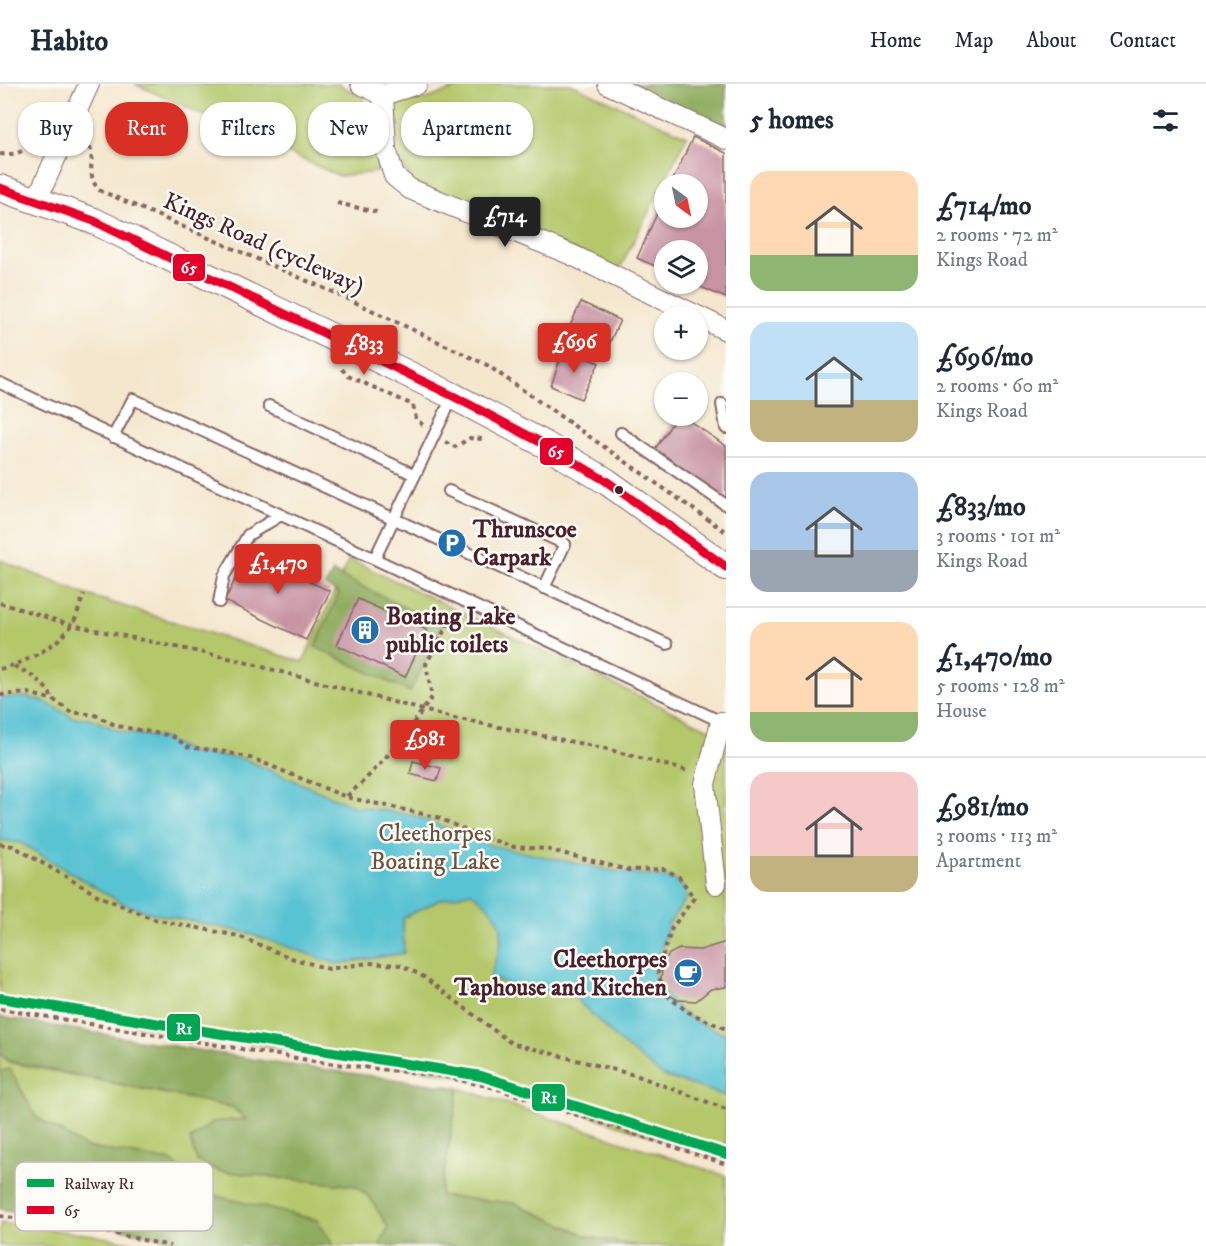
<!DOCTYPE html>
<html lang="en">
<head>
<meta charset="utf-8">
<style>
  body { margin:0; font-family:"IM FELL DW Pica",serif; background:#f2f2f3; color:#1f2937; height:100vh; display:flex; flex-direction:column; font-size:22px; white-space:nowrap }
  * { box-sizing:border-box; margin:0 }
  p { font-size:20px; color:#747a83 }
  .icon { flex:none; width:33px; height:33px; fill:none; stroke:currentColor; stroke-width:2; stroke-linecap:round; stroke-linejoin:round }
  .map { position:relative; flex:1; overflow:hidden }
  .panel { display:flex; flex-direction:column; background:#fff; width:480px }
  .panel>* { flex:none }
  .banner { position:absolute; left:18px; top:18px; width:570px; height:54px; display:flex; gap:12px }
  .needle { width:39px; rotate:147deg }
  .controls { position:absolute; left:654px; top:90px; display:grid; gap:12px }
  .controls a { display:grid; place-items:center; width:54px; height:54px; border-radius:50%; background:#fff; box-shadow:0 2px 4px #0004; font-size:30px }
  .price { position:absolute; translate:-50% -51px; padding:0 14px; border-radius:6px; background:#d93025; color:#fff; font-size:20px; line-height:39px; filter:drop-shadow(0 2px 3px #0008) }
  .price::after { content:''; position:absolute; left:50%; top:36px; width:18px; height:14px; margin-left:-9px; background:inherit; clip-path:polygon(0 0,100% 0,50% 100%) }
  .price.current { background:#222; color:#fff }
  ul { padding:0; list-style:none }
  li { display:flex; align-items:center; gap:18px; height:150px; padding:0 24px }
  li+li { border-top:2px solid #e0e1e3 }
  li span { display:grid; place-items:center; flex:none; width:168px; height:120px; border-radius:18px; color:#555 }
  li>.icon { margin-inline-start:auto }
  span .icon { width:72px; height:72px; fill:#fffc; stroke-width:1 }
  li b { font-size:26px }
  h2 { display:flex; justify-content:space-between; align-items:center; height:72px; padding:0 24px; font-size:26px }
  .tag { padding:0 21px; border-radius:24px; background:#fff; box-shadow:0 2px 4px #0004; font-size:21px; line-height:54px }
  .tag.current { background:#d93025; color:#fff }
  header { display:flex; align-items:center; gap:36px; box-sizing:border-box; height:84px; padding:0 30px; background:#fff; border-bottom:2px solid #e0e1e3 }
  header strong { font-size:28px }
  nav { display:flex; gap:33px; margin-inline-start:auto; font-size:21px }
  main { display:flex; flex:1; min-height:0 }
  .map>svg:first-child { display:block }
  .green { fill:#b4c76b; stroke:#7f734b; stroke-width:1.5 }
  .forest { fill:#8fac5f; stroke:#6c6645; stroke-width:1.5 }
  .water { fill:#58c3d2; stroke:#51717e; stroke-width:1.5 }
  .building { fill:#c894a4 }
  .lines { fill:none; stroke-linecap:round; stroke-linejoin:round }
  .service-casing { stroke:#866564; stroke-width:14 }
  .minor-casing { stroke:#866564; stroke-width:22 }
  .tertiary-casing { stroke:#866564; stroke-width:28 }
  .path { stroke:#866564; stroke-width:4; stroke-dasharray:4.5 4.5; stroke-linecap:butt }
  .service { stroke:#fff; stroke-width:10 }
  .minor { stroke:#fff; stroke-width:20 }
  .tertiary { stroke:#fff; stroke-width:26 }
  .bus-1-casing { stroke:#fdfcf7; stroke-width:14 }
  .bus-1 { stroke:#e4002b; stroke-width:9 }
  .rail-1-casing { stroke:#fdfcf7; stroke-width:15 }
  .rail-1 { stroke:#00a651; stroke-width:10 }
  .bus-dot { fill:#4a1f2b; stroke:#fdfcf7; stroke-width:2 }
  .labels { text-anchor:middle; stroke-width:5; stroke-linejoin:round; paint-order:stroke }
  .street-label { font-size:24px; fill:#4a1f2b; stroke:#fdfcf7 }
  .poi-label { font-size:24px; font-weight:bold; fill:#4a1f2b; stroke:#fdfcf7; text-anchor:start }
  .park-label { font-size:24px; fill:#6a513e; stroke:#fdfcf7 }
  .key { fill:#fdfcf7; stroke:#c7baba; stroke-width:1.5 }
  .key-label { font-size:16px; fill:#4a1f2b }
  .line-badge { stroke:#fdfcf7; stroke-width:2 }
  .badge-label { font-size:16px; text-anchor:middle; font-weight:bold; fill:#fff }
</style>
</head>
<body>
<header>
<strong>Habito</strong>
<nav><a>Home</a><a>Map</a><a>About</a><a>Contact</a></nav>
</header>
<main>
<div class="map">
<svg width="726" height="1162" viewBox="0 0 726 1162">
  <rect width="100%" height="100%" fill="#fdfcf7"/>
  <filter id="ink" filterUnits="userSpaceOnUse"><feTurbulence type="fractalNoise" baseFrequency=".0167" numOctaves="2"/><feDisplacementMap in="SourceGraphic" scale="12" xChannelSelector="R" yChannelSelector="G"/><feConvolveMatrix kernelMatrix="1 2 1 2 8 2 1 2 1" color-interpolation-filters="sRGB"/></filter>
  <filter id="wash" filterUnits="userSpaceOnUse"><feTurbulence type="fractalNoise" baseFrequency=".008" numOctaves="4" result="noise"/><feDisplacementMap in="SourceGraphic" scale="24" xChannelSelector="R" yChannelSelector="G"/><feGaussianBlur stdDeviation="1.35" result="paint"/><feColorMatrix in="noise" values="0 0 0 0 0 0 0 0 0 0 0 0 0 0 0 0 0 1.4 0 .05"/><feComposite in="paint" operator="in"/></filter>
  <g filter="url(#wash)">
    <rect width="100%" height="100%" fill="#f4e7ce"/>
    <g class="green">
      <path d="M 135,0 L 338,0 C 347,5 359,9 366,18 C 377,31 376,70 378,88 L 339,92 Z"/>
      <polygon points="468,0 571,0 687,52 619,186 413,98 399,78 395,20 398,17 427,15"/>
      <polygon points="349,475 726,653 726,1077 495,1000 442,989 0,920 0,476 84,510 303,578"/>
      <polygon points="0,969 8,978 232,1023 247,1035 213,1038 190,1055 197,1077 219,1087 356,1102 371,1115 388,1143 380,1162 334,1162 317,1136 212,1111 171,1077 85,1063 36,1033 10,985 0,987"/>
      <polygon points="459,1004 726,1092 726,1162 638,1162 590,1153 514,1119 440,1113"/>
      <polygon points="0,1139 93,1151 149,1162 0,1162"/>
    </g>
    <g class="forest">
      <polygon points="622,0 726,0 726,47"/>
      <polygon points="333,488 442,542 410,608 315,563 339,509 325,502"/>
      <polygon points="0,933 276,979 459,1004 440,1112 514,1119 590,1153 638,1162 380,1162 388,1143 371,1115 356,1102 219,1087 197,1077 190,1056 213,1038 246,1035 232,1023 8,977 0,969"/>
      <polygon points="10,985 36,1033 85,1063 171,1077 212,1111 317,1136 334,1162 196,1162 97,1139 0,1125 0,987"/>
    </g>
    <path class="water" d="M 27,613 L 43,617 L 74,634 L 89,634 L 121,648 L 163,654 L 190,668 L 244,675 L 353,722 L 413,731 L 489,761 L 613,787 L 673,795 L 686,806 L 686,815 L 669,839 L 654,890 C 675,929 685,934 726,950 L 726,1012 L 663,992 L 621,959 L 572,911 L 525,905 L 490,894 C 504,848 512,842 472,808 L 439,816 L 403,834 L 404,869 L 337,880 L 248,849 L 152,829 L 120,818 L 21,759 L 0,756 L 0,614 Z"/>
    <g id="blocks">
      <g class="building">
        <polygon points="693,53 726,69 726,214 694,200 698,200 698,166 664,166 664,186 637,174 664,114 664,134 698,134 698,100 671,100"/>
        <polygon points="581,218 620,236 604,271 565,253"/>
        <polygon points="564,264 599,279 581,315 551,302"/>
        <polygon points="677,332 682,332 726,362 726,419 653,368"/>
        <polygon points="248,468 279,483 282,476 311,490 308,497 330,507 306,556 225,517"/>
        <polygon points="358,515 427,546 405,593 337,561"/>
        <polygon points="413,677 441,684 437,697 410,690"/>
        <polygon points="726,858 726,903 711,905 696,917 678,916 669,911 661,895 663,878 669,870 679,865 700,866"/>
      </g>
    </g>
  </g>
  <g filter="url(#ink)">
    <use href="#blocks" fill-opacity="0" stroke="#866564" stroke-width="1.5"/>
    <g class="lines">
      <g class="service-casing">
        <g id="service">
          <polyline points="0,299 726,640"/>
          <polyline points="722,320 726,344"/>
          <polyline points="269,322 415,391"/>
          <polyline points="621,349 726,421"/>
          <polyline points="113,353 133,315 667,560"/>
          <polyline points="449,407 565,460 544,504"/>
          <polyline points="375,474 453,312"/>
          <polyline points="219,518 224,492 248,451 281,431"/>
        </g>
      </g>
      <g class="minor-casing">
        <g id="minor">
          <polyline points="361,0 383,11 417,0"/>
          <polyline points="608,0 726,55"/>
          <polyline points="383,11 386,65 394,92 410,105 572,171 726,246"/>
          <polyline points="37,115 89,0"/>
          <polyline points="716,800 705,700 721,638"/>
        </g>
      </g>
      <g class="tertiary-casing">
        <polyline id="tertiary" points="0,104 94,137 453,312 544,360 606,397 726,483"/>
      </g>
      <g class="path">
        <path d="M 86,55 C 99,73 83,87 99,106 L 344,213 L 487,281 L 726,448"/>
        <path d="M 0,70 C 20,72 30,64 42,50"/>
        <polyline points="337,119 377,128"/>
        <polyline points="342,285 348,292 413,321 416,335 423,341"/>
        <polyline points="445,358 455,363 470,354 483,355"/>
        <polyline points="0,519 72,541 233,575 449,633 603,664 688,687"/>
        <path d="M 14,582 C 32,591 44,598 53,615"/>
        <path d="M 0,585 C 25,579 56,563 72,541 C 77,533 80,520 84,510"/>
        <polyline points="0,611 28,609 54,616 71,628 95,631 117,642 172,652 188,663 226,668 254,675 346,713 437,733 471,749 514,763 546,765 628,786 664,785 679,793 694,814 672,844 658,885 659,894 669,913 688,928 726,945"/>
        <path d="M 347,712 C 381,683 406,650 432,613 L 426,580 L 454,529"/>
        <polyline points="0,760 13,762 99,812 153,835 238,852 291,874 329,885 368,879 401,881 424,893 511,959 638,992 726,1025"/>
        <polyline points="0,925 326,979 441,992 495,1004 726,1080"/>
        <polyline points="0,1132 98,1146 170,1162"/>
      </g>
      <use href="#service" class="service"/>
      <use href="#minor" class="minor"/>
      <use href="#tertiary" class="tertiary"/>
      <g class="bus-1-casing">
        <polyline id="bus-1" points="0,104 94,137 453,312 544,360 606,397 726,483"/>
      </g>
      <use href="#bus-1" class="bus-1"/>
      <g class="rail-1-casing">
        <polyline id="rail-1" points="0,914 481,992 726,1070"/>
      </g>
      <use href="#rail-1" class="rail-1"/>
    </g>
  </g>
  <defs>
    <g id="parking-disc" transform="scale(1.5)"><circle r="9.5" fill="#1f6fb2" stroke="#fdfcf7"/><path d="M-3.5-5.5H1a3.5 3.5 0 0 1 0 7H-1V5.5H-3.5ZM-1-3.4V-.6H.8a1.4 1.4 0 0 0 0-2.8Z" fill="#fff"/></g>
    <g id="building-disc" transform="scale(1.5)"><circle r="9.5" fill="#1f6fb2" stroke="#fdfcf7"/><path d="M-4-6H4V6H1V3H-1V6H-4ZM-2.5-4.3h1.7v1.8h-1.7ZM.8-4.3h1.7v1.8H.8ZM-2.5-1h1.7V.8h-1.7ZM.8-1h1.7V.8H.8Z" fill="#fff"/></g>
    <g id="cafe-disc" transform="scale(1.5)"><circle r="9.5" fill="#1f6fb2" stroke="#fdfcf7"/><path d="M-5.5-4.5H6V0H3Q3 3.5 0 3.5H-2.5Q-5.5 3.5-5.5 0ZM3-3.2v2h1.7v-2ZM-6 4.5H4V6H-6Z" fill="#fff"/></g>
  </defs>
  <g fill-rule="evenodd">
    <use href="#parking-disc" x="452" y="459"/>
    <use href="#building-disc" x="365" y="546"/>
    <use href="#cafe-disc" x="688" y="889"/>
  </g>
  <circle class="bus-dot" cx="619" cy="406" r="5"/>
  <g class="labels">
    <g class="street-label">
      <text transform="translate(264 159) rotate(24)" y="8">Kings Road (cycleway)</text>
    </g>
    <g class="poi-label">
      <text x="473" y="453">Thrunscoe<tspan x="473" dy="28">Carpark</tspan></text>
      <text x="386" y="540">Boating Lake<tspan x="386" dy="28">public toilets</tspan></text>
      <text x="667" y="883" text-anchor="end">Cleethorpes<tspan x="667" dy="28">Taphouse and Kitchen</tspan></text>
    </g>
    <g class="park-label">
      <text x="435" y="757">Cleethorpes<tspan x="435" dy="28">Boating Lake</tspan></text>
    </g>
  </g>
  <rect x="15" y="1078" width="198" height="69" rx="9" class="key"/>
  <rect x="27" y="1095" width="27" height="8" fill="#00a651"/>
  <rect x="27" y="1122" width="27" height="8" fill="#e4002b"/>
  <g class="key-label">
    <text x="64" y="1105">Railway R1</text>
    <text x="64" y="1132">65</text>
  </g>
  <g class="line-badge">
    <rect x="172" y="169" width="34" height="29" rx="6" fill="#e4002b"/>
    <rect x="539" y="353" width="35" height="29" rx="6" fill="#e4002b"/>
    <rect x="166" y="929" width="35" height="29" rx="6" fill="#00a651"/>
    <rect x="531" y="999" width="35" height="29" rx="6" fill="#00a651"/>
  </g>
  <g class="badge-label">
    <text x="189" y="189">65</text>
    <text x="556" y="373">65</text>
    <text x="184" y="950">R1</text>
    <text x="549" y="1019">R1</text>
  </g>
</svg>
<div class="controls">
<a><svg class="needle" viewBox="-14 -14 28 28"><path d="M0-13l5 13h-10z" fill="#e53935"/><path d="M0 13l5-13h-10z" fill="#747a83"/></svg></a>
<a><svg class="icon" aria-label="layers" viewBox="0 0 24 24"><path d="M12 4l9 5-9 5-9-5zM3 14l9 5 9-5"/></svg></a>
<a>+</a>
<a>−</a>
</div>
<b class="price current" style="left:505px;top:164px">£714</b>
<b class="price" style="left:574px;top:290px">£696</b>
<b class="price" style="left:364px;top:292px">£833</b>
<b class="price" style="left:278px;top:511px">£1,470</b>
<b class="price" style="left:425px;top:687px">£981</b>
<div class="banner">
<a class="tag">Buy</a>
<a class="tag current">Rent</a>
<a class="tag">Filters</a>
<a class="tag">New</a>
<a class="tag">Apartment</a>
</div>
</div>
<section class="panel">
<h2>5 homes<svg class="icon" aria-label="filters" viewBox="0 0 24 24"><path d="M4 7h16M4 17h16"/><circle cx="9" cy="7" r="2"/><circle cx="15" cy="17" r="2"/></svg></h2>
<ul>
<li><span style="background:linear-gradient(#ffd9b3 70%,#8fb573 0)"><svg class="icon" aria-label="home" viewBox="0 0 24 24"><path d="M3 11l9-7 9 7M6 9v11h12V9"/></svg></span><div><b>£714/mo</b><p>2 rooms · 72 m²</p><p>Kings Road</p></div></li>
<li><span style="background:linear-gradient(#bfe0f5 65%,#c2b280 0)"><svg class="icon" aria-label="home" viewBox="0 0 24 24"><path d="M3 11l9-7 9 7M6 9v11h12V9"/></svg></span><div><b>£696/mo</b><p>2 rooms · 60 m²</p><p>Kings Road</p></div></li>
<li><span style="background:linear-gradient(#a9c7e8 65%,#9aa5b1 0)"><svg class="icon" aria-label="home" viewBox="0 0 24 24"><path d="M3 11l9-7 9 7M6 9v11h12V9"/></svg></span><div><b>£833/mo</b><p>3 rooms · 101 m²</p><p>Kings Road</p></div></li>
<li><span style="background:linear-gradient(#ffd9b3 75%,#8fb573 0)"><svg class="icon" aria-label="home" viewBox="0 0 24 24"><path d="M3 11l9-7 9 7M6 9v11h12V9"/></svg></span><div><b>£1,470/mo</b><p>5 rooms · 128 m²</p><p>House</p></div></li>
<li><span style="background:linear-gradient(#f6c9c9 70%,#c2b280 0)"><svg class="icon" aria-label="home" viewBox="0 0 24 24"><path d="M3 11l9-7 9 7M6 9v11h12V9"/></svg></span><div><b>£981/mo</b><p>3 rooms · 113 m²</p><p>Apartment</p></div></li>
</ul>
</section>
</main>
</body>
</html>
